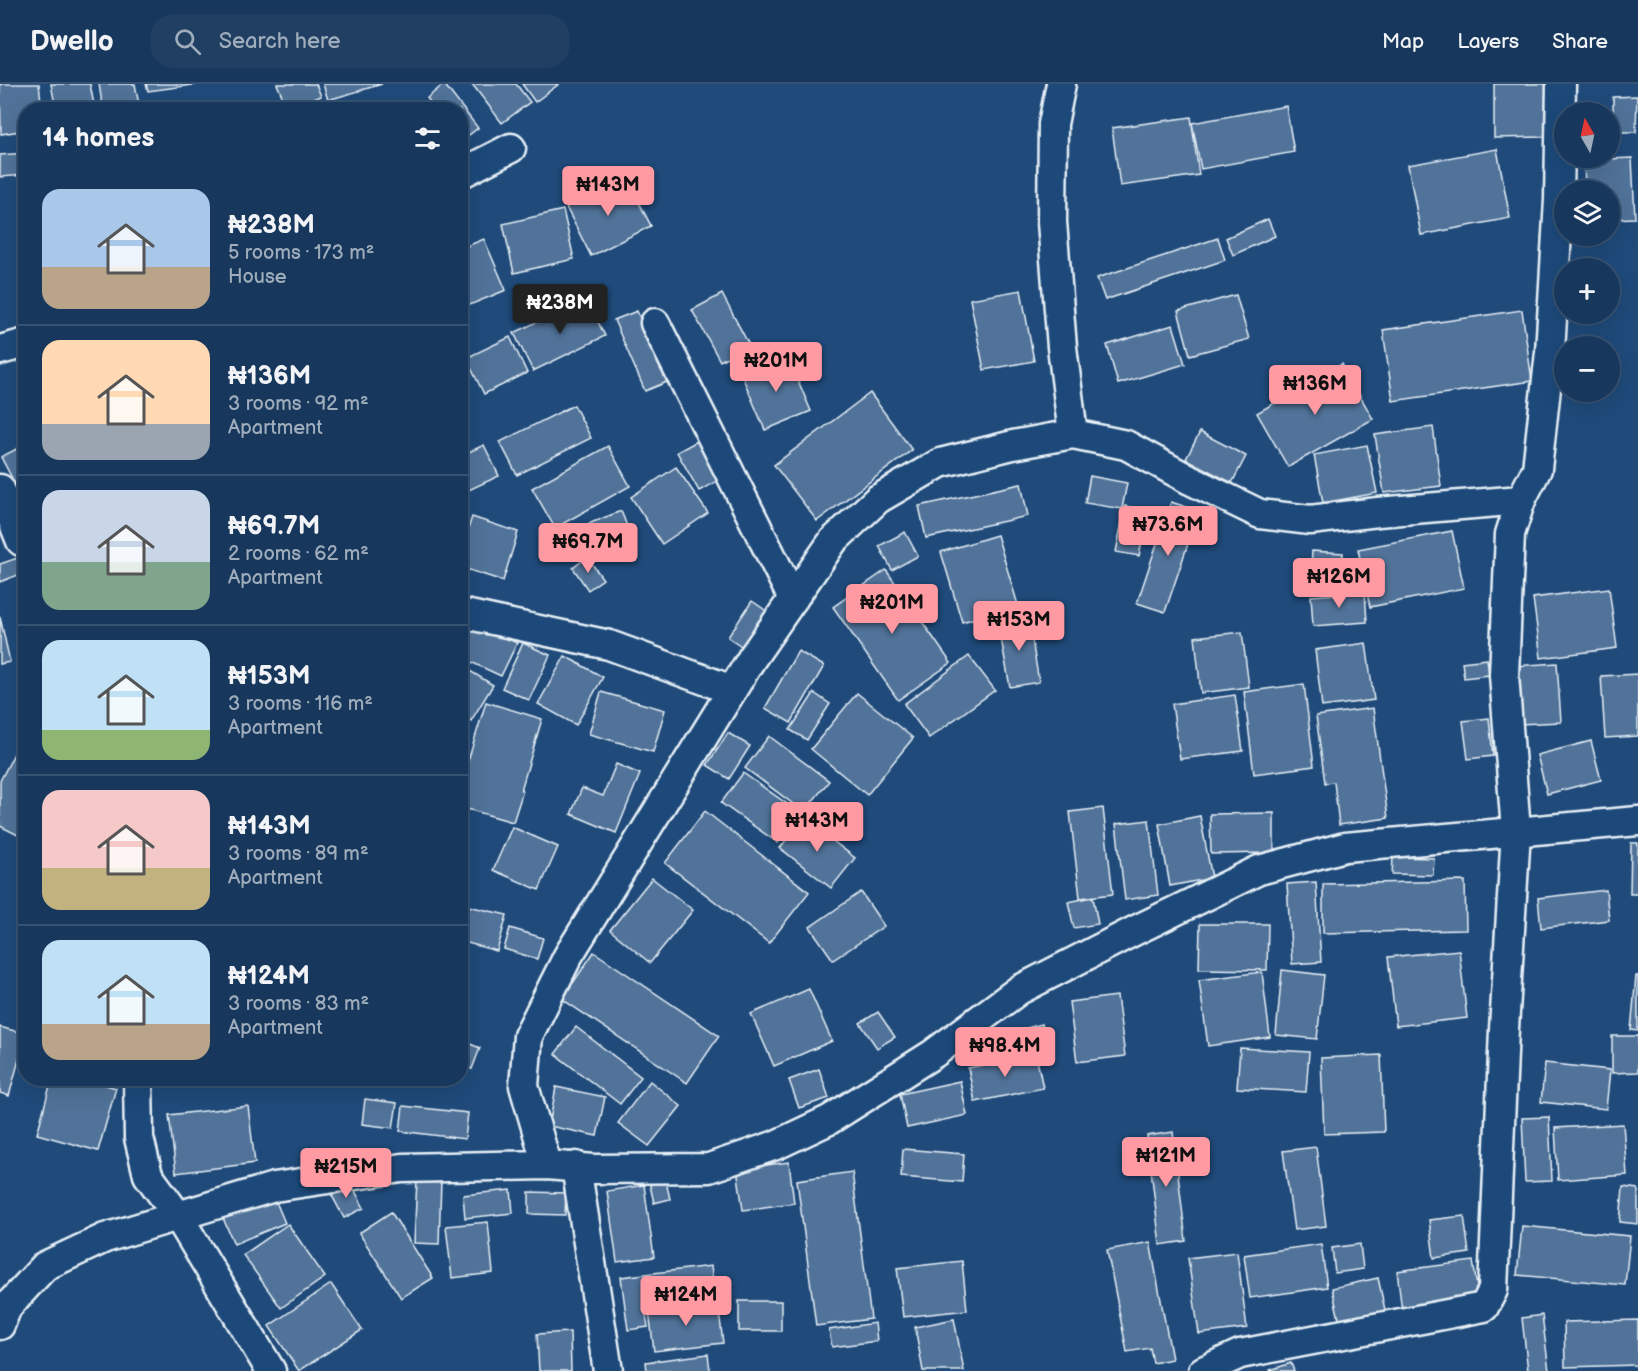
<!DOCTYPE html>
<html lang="en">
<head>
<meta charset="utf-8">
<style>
  body { margin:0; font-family:"Balsamiq Sans",sans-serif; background:#203f62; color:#f1f3f6; height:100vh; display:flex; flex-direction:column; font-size:22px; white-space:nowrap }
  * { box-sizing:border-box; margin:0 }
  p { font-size:20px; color:#9eacbb }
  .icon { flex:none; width:33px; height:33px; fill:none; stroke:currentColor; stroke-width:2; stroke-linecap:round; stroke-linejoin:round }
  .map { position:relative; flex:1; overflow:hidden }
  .details { position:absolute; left:18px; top:18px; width:450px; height:984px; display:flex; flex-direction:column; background:#17385c; border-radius:24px; box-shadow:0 6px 24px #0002,0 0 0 2px #365272 }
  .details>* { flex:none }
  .needle { width:39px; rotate:351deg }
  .controls { position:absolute; left:1554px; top:18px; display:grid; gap:12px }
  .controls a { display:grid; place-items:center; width:66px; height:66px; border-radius:50%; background:#17385c; box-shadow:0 6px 24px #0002,0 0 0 2px #365272; font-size:30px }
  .price { position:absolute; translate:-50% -51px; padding:0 14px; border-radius:6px; background:#ff9aa2; color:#111; font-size:20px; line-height:39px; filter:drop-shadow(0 2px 3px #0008) }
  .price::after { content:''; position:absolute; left:50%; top:36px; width:18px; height:14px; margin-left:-9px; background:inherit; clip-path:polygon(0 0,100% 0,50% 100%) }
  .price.selected { background:#222; color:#fff }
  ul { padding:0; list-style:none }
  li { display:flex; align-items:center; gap:18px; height:150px; padding:0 24px }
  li+li { border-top:2px solid #365272 }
  li span { display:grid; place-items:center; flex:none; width:168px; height:120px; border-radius:18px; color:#555 }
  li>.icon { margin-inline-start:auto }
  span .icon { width:72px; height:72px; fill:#fffc; stroke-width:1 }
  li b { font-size:26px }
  h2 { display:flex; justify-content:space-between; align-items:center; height:72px; padding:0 24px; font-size:26px }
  header { display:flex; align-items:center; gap:36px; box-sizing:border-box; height:84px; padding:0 30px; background:#17385c; border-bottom:2px solid #365272 }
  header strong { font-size:28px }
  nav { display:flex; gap:33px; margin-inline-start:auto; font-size:21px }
  .search { width:420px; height:54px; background:#203f62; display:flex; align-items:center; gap:15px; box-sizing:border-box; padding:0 21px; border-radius:24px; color:#9eacbb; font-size:22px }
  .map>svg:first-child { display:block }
  .building { fill:#517399; stroke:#e8f1f8; stroke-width:1.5 }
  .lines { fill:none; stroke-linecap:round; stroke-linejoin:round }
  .minor-casing { stroke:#e8f1f8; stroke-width:33 }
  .minor { stroke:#1f4a7a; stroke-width:28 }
</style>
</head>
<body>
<header>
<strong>Dwello</strong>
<div class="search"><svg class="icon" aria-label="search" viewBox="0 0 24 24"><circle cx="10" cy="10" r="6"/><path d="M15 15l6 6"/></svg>Search here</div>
<nav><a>Map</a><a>Layers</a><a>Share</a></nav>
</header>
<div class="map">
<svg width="1638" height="1287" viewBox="0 0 1638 1287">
  <rect width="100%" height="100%" fill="#1f4a7a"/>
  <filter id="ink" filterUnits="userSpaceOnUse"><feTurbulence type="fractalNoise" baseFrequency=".0167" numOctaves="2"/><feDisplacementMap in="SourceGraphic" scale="12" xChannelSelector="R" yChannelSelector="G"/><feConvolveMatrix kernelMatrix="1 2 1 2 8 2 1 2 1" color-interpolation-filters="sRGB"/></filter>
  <g filter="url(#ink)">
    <g class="building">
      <polygon points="0,0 39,0 42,26 26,26 26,46 1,50"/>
      <polygon points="51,0 90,0 95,26 56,26"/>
      <polygon points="99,0 135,0 140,26 103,26"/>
      <polygon points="146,0 200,0 148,7"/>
      <polygon points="277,0 316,0 321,12 288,26"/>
      <polygon points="323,0 382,0 328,16"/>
      <polygon points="444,0 478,44 461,57 460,26 436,26 427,14"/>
      <polygon points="472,0 516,0 530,18 502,39"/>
      <polygon points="522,0 559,0 535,18"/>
      <polygon points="1494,0 1547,0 1547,53 1494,54"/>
      <polygon points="1637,12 1636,48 1613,48 1613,13"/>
      <polygon points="1286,22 1294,68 1201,85 1192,39"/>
      <polygon points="1191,33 1199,91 1120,102 1112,44"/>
      <polygon points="1497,65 1510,134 1421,151 1408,81"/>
      <polygon points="26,69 26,91 0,93 0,71"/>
      <polygon points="1632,74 1635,134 1610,135 1610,106 1585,106 1584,76"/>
      <polygon points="626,93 651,142 591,172 566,123"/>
      <polygon points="563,126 574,175 514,189 503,140"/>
      <polygon points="1268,135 1275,152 1233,171 1226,154"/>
      <polygon points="1218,154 1225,176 1105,216 1097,194"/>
      <polygon points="484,155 506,206 460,225 460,165"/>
      <polygon points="26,206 26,227 20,208"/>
      <polygon points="1021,206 1034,277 984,286 970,215"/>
      <polygon points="722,210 749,261 720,277 692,226"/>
      <polygon points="1236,211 1249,255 1190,271 1178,227"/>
      <polygon points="586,214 605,252 533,287 514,249"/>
      <polygon points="1522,226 1532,297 1393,317 1383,246"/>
      <polygon points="637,227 667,298 645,307 614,236"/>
      <polygon points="1173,241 1185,280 1118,300 1107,261"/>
      <polygon points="510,253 527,289 484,310 466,274"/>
      <polygon points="788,273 811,327 765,346 742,292"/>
      <polygon points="1342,280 1373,335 1288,383 1257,329"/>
      <polygon points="870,309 912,366 817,437 774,381"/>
      <polygon points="574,321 591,354 517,391 500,358"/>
      <polygon points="1433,343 1441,402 1384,409 1375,351"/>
      <polygon points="1200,348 1246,372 1232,399 1186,375"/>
      <polygon points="699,356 721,395 699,407 677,368"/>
      <polygon points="26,360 26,421 1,373"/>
      <polygon points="484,361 499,392 460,410 460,372"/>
      <polygon points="1367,361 1377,409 1323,419 1314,371"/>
      <polygon points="608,362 630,402 555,444 532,404"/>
      <polygon points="676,383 708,429 662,460 631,413"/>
      <polygon points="1090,392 1127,399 1122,425 1085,419"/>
      <polygon points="1021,400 1028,432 926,454 919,422"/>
      <polygon points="1171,418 1199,427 1165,528 1137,519"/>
      <polygon points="1125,422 1148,427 1139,472 1116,468"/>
      <polygon points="621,427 627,442 580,462 573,446"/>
      <polygon points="472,433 518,448 503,497 460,483 460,469"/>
      <polygon points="1452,447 1464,504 1370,523 1358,465"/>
      <polygon points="905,448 918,472 892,486 879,462"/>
      <polygon points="997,451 1018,521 962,538 941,468"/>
      <polygon points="1312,467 1343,469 1341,502 1310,500"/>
      <polygon points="26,471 26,488 0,498 0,480"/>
      <polygon points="587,473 603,495 588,506 573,484"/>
      <polygon points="886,486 951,579 898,616 833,523"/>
      <polygon points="1609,504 1617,564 1541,574 1533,514"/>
      <polygon points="1365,508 1367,538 1313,542 1311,512"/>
      <polygon points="752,517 768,528 744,564 728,553"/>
      <polygon points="1028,532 1039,598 1010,603 998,538"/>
      <polygon points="0,533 10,578 0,580"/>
      <polygon points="467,536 517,559 501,592 460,573 460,550"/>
      <polygon points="1242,548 1249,603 1201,609 1195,553"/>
      <polygon points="523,559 550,571 529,616 502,604"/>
      <polygon points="1366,559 1374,616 1322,623 1315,566"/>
      <polygon points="798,567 824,582 791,639 765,624"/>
      <polygon points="565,572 603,593 576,641 538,620"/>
      <polygon points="969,572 995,606 929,654 904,620"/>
      <polygon points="1487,575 1489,591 1464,594 1462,578"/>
      <polygon points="1557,579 1561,638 1519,640 1515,582"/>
      <polygon points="460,581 493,601 471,637 460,630"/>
      <polygon points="1638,590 1638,652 1605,654 1601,592"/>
      <polygon points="1304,600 1314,682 1254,690 1244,608"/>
      <polygon points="601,608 665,626 653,668 589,650"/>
      <polygon points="814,609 830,620 807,656 790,646"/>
      <polygon points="857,609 913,654 867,711 811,665"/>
      <polygon points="1235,611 1243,667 1180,675 1172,620"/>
      <polygon points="486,618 542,635 521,706 523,707 513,738 460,723 460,703"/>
      <polygon points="1373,624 1388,734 1339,741 1334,698 1325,699 1316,632"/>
      <polygon points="1489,634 1493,672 1468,675 1463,637"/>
      <polygon points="728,649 750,662 729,695 707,681"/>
      <polygon points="769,652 829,697 804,728 745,684"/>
      <polygon points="1591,657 1601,696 1547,710 1537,671"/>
      <polygon points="17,664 26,669 26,741 20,752 0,742 0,697"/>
      <polygon points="616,680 640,690 616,749 571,730 582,704 603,712"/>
      <polygon points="743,689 800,729 778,759 721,719"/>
      <polygon points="1103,724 1113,810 1080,814 1070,728"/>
      <polygon points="705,727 809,808 769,859 665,779"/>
      <polygon points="1274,729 1274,769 1211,770 1210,730"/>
      <polygon points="1200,732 1212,794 1170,802 1159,740"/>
      <polygon points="803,734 855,774 831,804 780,764"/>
      <polygon points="1149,736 1158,811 1125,816 1116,740"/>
      <polygon points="512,743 558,763 539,806 493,786"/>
      <polygon points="1631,759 1638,759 1638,810 1630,810"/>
      <polygon points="1393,773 1434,774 1433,791 1392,790"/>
      <polygon points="652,794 693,826 650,879 610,846"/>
      <polygon points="1465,797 1466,846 1323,849 1323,800"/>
      <polygon points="1316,798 1321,878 1292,880 1287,800"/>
      <polygon points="1606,806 1609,836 1541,844 1538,814"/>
      <polygon points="861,808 884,842 833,876 810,843"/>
      <polygon points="1093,813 1098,840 1074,844 1068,818"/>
      <polygon points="460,820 507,831 497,867 460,857"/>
      <polygon points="1200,840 1268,840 1267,886 1199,885"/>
      <polygon points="510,844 543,854 537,875 504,865"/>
      <polygon points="1459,866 1467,934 1396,942 1388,873"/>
      <polygon points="594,868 719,952 687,999 562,915"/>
      <polygon points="1282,886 1324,891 1317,955 1276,951"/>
      <polygon points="1262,888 1270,953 1208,962 1199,896"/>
      <polygon points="1636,892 1638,892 1638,947 1631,946"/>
      <polygon points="809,905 832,957 774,982 751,930"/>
      <polygon points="1117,912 1125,972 1077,978 1069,918"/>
      <polygon points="878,928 895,953 877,964 860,939"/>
      <polygon points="1042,940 1048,966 1029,971 1023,945"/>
      <polygon points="0,943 26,950 9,1012 0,1009"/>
      <polygon points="576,943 641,993 620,1020 555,970"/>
      <polygon points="1612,952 1638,952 1638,988 1612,989"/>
      <polygon points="460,956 480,964 472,985 460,981"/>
      <polygon points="1240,964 1309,968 1306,1008 1237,1004"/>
      <polygon points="1036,971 1043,1004 975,1018 968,984"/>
      <polygon points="1381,971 1384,1048 1324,1050 1321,974"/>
      <polygon points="1545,979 1610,986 1606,1025 1541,1018"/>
      <polygon points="819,985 829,1014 799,1024 789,996"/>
      <polygon points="52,994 83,994 116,1004 98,1067 37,1050"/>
      <polygon points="203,994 255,994 204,1000"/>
      <polygon points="650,997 681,1022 649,1062 618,1039"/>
      <polygon points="960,997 967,1031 907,1044 900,1010"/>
      <polygon points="556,1003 605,1013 597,1052 549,1042"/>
      <polygon points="365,1015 397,1019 393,1044 362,1040"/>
      <polygon points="248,1022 255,1079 176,1089 169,1031"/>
      <polygon points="403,1022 468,1029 465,1055 400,1047"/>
      <polygon points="1549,1033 1552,1097 1525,1098 1522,1034"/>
      <polygon points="1623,1040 1627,1091 1558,1096 1555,1044"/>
      <polygon points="1173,1048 1186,1157 1160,1161 1147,1052"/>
      <polygon points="1316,1063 1326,1142 1294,1146 1283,1067"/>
      <polygon points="903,1065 964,1070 962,1098 901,1093"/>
      <polygon points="789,1078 794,1119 743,1126 737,1085"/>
      <polygon points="852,1088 871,1235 816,1242 797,1096"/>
      <polygon points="665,1093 670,1115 654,1119 649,1097"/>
      <polygon points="417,1095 441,1096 439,1160 414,1159"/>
      <polygon points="349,1096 364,1124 344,1134 329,1106"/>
      <polygon points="644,1101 654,1173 617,1178 607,1107"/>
      <polygon points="1623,1103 1638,1105 1638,1140 1620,1138"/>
      <polygon points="511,1106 513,1129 465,1134 463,1111"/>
      <polygon points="529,1108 566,1109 565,1131 529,1130"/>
      <polygon points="274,1113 285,1139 234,1160 223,1134"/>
      <polygon points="391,1128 433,1194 401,1214 359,1149"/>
      <polygon points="1464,1132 1469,1169 1434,1174 1429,1136"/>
      <polygon points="488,1138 493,1189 452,1194 446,1142"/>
      <polygon points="288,1140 325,1193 281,1224 243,1171"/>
      <polygon points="1522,1142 1630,1152 1625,1201 1517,1191"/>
      <polygon points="1150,1158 1172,1275 1153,1279 1150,1264 1127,1268 1107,1166"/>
      <polygon points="1321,1160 1327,1203 1250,1214 1244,1171"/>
      <polygon points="1360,1160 1363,1185 1335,1189 1332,1164"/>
      <polygon points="1237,1168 1247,1244 1199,1250 1188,1174"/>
      <polygon points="962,1177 967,1226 903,1233 897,1184"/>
      <polygon points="1473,1177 1479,1217 1402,1227 1397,1187"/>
      <polygon points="711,1182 715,1215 645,1224 648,1243 628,1246 621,1193"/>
      <polygon points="1378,1194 1387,1235 1341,1244 1332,1204"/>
      <polygon points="331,1200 362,1246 299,1287 269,1242"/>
      <rect x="739" y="1217" width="42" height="30"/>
      <polygon points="718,1219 723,1259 654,1267 649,1228"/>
      <polygon points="1542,1231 1549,1287 1528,1287 1522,1234"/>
      <polygon points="954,1235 964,1287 923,1287 915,1243"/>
      <polygon points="1638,1236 1638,1281 1565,1283 1564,1238"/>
      <polygon points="875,1239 877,1257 832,1263 829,1246"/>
      <polygon points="570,1248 571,1287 539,1287 537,1250"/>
      <polygon points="708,1270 710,1287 647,1287 646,1278"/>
      <polygon points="1291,1279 1294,1287 1270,1287 1270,1286"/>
    </g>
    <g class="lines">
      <g class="minor-casing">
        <g id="minor">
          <polyline points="1061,0 1053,40 1052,138 1062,263 1073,350"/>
          <polyline points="460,90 511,64"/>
          <polyline points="655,239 793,515"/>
          <polyline points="0,266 26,259"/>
          <polyline points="0,405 21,457"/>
          <polyline points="460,529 609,561 732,606"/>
          <polyline points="138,994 139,1054 148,1091 178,1132 271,1287"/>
          <polyline points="547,1081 524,1002 528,952 568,872 752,574 833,457 878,415 940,379 1013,361 1073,350 1126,361 1190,396 1260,430 1310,436 1378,428 1521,416"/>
          <polyline points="576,1082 608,1287"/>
          <polyline points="0,1241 7,1223 45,1182 105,1154 274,1103 402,1084 547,1081 594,1085 709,1084 776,1061 829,1036 933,970 1019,906 1134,847 1259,786 1345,763 1638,737"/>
          <polyline points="1203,1287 1240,1270 1484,1223 1493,1206 1504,945 1516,747 1504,591 1510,450 1521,416 1537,385 1550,268 1559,116 1561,0"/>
        </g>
      </g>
      <use href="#minor" class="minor"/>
    </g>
  </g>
</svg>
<div class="controls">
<a><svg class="needle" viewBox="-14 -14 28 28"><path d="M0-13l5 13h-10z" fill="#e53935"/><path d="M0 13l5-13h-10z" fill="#9eacbb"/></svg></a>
<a><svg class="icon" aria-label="layers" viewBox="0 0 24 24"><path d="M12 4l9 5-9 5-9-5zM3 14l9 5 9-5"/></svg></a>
<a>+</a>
<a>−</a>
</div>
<b class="price" style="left:608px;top:133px">₦143M</b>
<b class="price selected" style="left:560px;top:251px">₦238M</b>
<b class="price" style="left:776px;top:309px">₦201M</b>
<b class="price" style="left:1315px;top:332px">₦136M</b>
<b class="price" style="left:1168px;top:473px">₦73.6M</b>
<b class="price" style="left:588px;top:490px">₦69.7M</b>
<b class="price" style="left:1339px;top:525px">₦126M</b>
<b class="price" style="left:892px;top:551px">₦201M</b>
<b class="price" style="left:1019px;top:568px">₦153M</b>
<b class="price" style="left:817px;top:769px">₦143M</b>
<b class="price" style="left:1005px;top:994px">₦98.4M</b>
<b class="price" style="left:1166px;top:1104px">₦121M</b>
<b class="price" style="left:346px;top:1115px">₦215M</b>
<b class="price" style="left:686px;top:1243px">₦124M</b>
<section class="details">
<h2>14 homes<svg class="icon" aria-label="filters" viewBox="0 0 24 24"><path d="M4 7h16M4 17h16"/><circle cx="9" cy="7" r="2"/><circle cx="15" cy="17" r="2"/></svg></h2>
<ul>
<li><span style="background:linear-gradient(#a9c7e8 65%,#b9a48a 0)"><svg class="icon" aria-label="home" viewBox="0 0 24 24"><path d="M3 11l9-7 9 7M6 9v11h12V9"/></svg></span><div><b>₦238M</b><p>5 rooms · 173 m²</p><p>House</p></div></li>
<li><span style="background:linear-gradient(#ffd9b3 70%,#9aa5b1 0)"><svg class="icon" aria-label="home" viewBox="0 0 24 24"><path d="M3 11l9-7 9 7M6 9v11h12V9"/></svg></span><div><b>₦136M</b><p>3 rooms · 92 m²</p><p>Apartment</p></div></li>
<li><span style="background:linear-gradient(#c9d6e8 60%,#7fa58c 0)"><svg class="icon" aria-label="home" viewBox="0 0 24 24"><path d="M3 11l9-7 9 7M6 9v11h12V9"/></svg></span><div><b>₦69.7M</b><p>2 rooms · 62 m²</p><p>Apartment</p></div></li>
<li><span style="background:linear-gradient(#bfe0f5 75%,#8fb573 0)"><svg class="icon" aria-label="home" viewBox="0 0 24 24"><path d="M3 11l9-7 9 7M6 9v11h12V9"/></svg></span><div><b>₦153M</b><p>3 rooms · 116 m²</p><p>Apartment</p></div></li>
<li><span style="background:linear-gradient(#f6c9c9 65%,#c2b280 0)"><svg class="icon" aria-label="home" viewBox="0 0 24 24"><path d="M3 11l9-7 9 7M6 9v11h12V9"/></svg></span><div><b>₦143M</b><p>3 rooms · 89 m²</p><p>Apartment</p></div></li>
<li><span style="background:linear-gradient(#bfe0f5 70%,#b9a48a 0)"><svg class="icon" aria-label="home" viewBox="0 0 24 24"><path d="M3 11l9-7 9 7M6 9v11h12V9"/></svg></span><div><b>₦124M</b><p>3 rooms · 83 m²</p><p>Apartment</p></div></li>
</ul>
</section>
</div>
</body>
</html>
